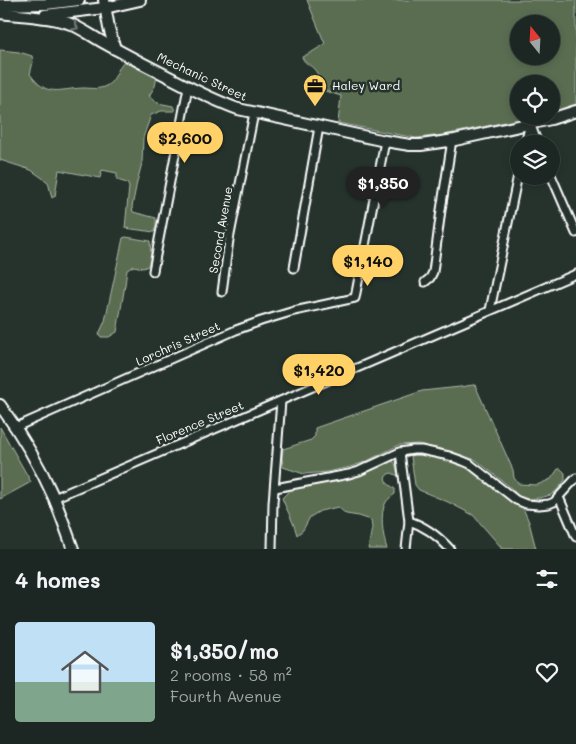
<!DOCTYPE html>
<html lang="en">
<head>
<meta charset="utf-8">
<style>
  body { margin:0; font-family:Mali,sans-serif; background:#252e2a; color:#f1f3f6; height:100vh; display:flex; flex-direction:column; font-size:19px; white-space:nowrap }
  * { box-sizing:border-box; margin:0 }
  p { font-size:16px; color:#a0a5a5 }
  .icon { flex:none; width:28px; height:28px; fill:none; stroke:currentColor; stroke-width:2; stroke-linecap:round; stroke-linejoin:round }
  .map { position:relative; height:549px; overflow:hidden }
  .details { display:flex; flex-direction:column; background:#1c2622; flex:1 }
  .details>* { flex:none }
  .needle { width:32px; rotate:342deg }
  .fabs { position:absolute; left:510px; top:15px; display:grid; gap:10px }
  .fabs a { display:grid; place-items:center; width:50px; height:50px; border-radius:50%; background:#1c2622; box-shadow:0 2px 8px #0003,0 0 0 1px #3a4340; font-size:25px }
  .price { position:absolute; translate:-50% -42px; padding:0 11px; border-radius:18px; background:#ffd166; color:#111; font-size:16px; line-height:32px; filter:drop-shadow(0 1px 2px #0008) }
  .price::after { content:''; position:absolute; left:50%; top:30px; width:15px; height:11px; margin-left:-8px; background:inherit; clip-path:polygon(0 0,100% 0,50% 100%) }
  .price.on { background:#222; color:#fff }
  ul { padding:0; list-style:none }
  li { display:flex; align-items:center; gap:15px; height:125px; padding:0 15px }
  li span { display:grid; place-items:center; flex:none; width:140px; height:100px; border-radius:5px; color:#555 }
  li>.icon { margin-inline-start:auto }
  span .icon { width:60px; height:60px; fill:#fffc; stroke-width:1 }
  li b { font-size:21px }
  h2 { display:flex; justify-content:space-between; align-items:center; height:60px; padding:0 15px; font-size:21px }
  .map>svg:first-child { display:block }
  .green { fill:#5a6d51; stroke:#acb6a8; fill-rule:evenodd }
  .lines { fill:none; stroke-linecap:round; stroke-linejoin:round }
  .minor-casing { stroke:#fff; stroke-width:11 }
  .secondary-casing { stroke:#fff; stroke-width:14 }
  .minor { stroke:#26332d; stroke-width:7 }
  .secondary { stroke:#26332d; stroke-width:10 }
  .oneway { stroke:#727a76 }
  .labels { text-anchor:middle; stroke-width:5; stroke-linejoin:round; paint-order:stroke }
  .street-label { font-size:12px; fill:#fff; stroke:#26332d }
  .poi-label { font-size:12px; fill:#fff; stroke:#26332d; text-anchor:start }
</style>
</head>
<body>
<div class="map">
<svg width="576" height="549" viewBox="0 0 576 549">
  <rect width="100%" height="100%" fill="#26332d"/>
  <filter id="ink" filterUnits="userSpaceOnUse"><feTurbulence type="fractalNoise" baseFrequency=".02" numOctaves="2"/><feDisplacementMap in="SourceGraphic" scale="10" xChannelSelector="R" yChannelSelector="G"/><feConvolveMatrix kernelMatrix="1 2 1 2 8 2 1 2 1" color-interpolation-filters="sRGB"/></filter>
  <g filter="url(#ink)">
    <g class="green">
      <path d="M 307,0 L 576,0 L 576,105 L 551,113 L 551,84 L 519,84 L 519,116 L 534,116 L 444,135 L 416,138 L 338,123 L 341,96 L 322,90 C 321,83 319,74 314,69 C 309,64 305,64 302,57 L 312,52 L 325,44 ZM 519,24 L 551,24 L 551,56 L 519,56 Z"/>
      <path d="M 0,50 L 19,52 L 32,56 L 33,62 L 30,74 C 47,98 58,89 83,88 C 91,88 98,90 106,86 C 116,81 117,68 124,61 L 154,74 L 157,77 L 155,86 L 149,96 L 158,103 L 173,106 L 175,111 L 161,111 L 151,115 L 143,138 L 142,163 L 137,182 L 132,207 L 133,212 L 156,218 L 156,225 L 154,232 L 125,228 L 129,187 L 127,183 L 117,180 L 117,173 L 102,170 L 100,178 L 59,170 L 55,196 L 52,198 L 48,182 L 31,170 L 0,160 Z"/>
      <polygon points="126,237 150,241 151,254 148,266 143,268 134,266 127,270 125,285 117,332 109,337 101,337 99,334 105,321 123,238"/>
      <polygon points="473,385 475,385 513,470 514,478 519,484 537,485 551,479 558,469 561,469 565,473 565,480 558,489 551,495 539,498 528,499 518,496 510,487 476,460 457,454 418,444 399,445 365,462 350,467 327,472 304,474 283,467 282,458 283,449 311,440 315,436 315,428 422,391 460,387"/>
      <polygon points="0,427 31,482 0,499"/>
      <polygon points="421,453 452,459 465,465 523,508 529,522 536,549 501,549 501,547 473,515 448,502 419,490 415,485 411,457 414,454"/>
      <path d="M 391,459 C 396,462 397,470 398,476 L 392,473 L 388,474 L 385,478 L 387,483 L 395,489 L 395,494 C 392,496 388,499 386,502 C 379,514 383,536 387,549 L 368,549 L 372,528 L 371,520 L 359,516 L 346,514 L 338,507 L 320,511 L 310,517 L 303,530 L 297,535 C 294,522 287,511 282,498 L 290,490 L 354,476 Z"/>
    </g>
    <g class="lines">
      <g class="minor-casing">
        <g id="minor">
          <polyline points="530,123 538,144"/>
          <polyline points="525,144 530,123"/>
          <polyline points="551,175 576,233"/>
          <polyline points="294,268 319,127"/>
          <polyline points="153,271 188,87"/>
          <polyline points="425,282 430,278 433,272 441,210 452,140"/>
          <polyline points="222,292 229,240 254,113"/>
          <polyline points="490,310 519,170"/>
          <polyline points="16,427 236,330 261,321 294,311 355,298 385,141"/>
          <polyline points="400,452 409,521 406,549"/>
          <polyline points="275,488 349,474 359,471 400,452 413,450 421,450 449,456 463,461 470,464 516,500 526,504 539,505 549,504 554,502 576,478"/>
          <polyline points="559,497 576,537"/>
          <polyline points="54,498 576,274"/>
          <path d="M 409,521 C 425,526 439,537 450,549"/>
          <polyline points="272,549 273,503 281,401"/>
        </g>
      </g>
      <g class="secondary-casing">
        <g id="secondary">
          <polyline points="104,0 109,28 115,49"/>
          <polyline points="0,5 46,4 79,0"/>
          <path d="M 0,13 C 23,16 46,16 68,23 C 82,28 94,38 108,45 C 130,57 153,69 175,80 C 196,91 216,101 238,109 L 385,141 L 410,145 L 421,145 L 455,140 L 551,119 L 576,111"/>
          <polyline points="45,15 105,8 140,0"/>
          <path d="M 0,405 C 21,434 40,466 54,498 C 61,515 67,532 73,549"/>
        </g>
      </g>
      <use href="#minor" class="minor"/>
      <use href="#secondary" class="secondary"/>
    </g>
    <defs><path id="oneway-chevron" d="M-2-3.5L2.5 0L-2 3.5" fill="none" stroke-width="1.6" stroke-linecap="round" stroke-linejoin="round" transform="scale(1.25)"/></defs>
    <use class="oneway" href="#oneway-chevron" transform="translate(75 27) rotate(26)"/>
  </g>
  <defs>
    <g id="office-pin" transform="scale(1.25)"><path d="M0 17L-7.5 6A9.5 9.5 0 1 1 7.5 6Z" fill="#ffd166" stroke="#26332d"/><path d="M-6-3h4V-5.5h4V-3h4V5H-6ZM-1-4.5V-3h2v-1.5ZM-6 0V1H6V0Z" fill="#111"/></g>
  </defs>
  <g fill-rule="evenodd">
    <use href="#office-pin" x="315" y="86"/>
  </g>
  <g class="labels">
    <g class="street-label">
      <text transform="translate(202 77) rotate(25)" y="4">Mechanic Street</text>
      <text transform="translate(221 230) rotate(-80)" y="4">Second Avenue</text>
      <text transform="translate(178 344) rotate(-24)" y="4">Lorchris Street</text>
      <text transform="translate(200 423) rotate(-23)" y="4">Florence Street</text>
    </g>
    <g class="poi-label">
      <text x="332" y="90">Haley Ward</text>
    </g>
  </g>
</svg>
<div class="fabs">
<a><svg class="needle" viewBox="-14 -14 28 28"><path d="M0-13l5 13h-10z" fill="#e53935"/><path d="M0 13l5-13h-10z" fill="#a0a5a5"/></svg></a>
<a><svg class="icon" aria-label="locate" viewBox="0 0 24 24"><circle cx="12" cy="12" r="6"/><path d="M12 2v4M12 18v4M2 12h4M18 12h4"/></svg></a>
<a><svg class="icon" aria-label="layers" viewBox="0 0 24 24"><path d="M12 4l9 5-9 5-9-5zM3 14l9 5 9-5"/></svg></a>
</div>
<b class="price" style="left:185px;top:164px">$2,600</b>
<b class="price on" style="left:383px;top:209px">$1,350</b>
<b class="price" style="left:368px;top:287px">$1,140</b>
<b class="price" style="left:319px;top:396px">$1,420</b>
</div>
<section class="details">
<h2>4 homes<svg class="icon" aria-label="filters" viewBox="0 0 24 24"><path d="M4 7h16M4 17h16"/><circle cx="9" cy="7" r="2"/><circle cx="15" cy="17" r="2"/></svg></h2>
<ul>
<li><span style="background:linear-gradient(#bfe0f5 60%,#7fa58c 0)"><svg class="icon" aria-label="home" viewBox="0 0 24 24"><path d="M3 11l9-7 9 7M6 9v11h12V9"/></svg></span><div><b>$1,350/mo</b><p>2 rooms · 58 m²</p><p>Fourth Avenue</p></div><svg class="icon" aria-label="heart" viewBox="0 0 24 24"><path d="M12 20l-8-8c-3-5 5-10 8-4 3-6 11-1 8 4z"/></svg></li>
</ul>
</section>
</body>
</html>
